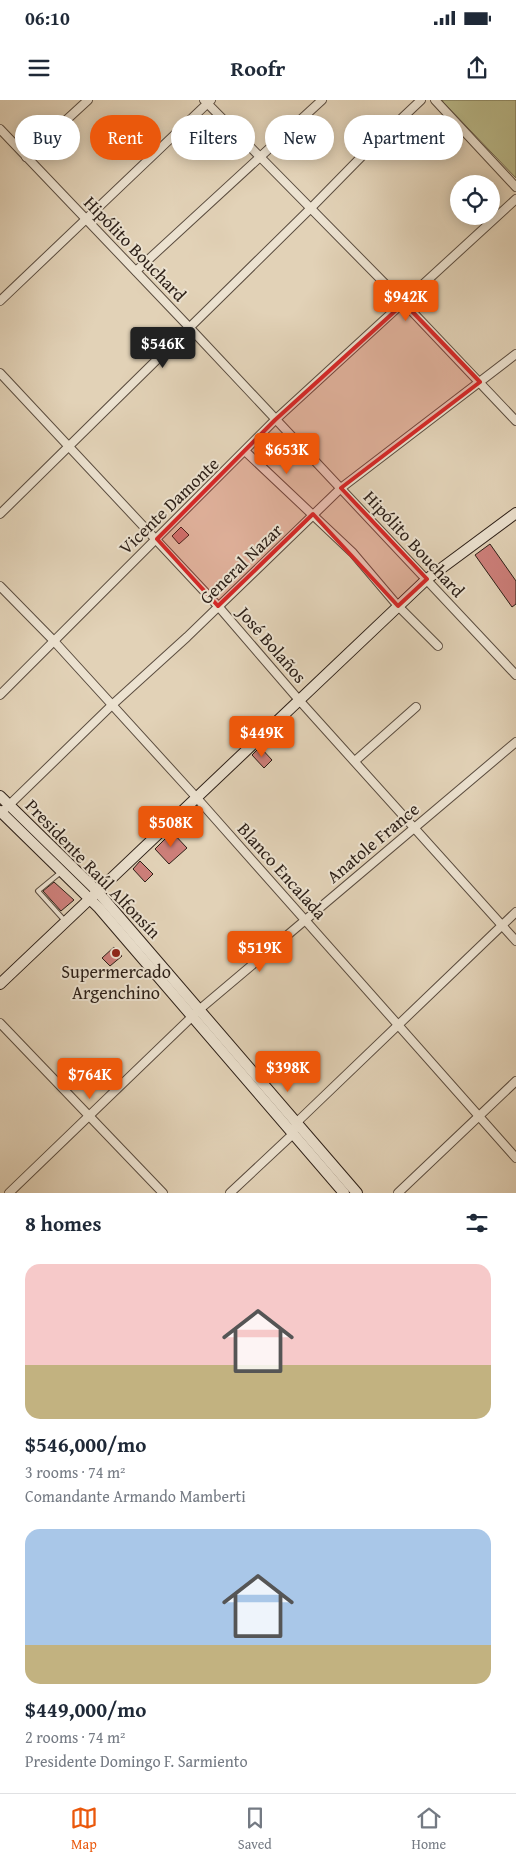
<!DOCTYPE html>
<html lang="en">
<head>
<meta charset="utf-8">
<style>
  body { margin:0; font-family:"Gentium Book Plus",serif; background:#f2f2f3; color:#1f2937; height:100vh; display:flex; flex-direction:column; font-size:19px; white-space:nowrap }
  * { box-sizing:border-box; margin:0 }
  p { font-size:16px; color:#747a83 }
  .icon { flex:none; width:28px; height:28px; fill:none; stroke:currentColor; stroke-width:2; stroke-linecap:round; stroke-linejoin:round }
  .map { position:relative; height:1093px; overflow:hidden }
  .sheet { display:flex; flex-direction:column; background:#fff; flex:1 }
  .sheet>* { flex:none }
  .guide { position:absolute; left:15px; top:15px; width:486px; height:45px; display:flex; gap:10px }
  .fabs { position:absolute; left:450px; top:75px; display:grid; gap:10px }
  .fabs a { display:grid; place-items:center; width:50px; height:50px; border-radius:50%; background:#fff; box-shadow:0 2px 12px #0003; font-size:25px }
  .price { position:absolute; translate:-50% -42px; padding:0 11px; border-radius:5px; background:#ea580c; color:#fff; font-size:16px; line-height:32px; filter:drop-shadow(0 1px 2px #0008) }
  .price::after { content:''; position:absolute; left:50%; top:30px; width:15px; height:11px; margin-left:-8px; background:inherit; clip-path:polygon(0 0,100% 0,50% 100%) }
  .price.selected { background:#222; color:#fff }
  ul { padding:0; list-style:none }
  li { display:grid; align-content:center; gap:10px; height:265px; padding:0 25px }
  li span { display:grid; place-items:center; height:155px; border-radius:15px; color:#555 }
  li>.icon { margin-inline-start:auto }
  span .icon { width:90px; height:90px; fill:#fffc; stroke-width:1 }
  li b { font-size:21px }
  h2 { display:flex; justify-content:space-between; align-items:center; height:60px; padding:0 25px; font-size:21px }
  .tag { padding:0 18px; border-radius:22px; background:#fff; box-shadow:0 2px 12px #0003; font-size:18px; line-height:45px }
  .tag.selected { background:#ea580c; color:#fff }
  .status { display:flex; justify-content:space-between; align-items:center; height:35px; padding:0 25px; background:#fff; direction:ltr }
  .status svg { height:14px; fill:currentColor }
  header { display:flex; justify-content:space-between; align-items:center; height:65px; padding:0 25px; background:#fff; font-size:22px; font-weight:600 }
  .menu { display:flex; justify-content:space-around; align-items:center; height:70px; border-top:1px solid #e0e1e3; background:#fff; font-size:14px; color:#747a83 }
  .menu a { display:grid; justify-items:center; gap:2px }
  .menu .selected { color:#ea580c }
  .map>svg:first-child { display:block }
  .green { fill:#baba8a; stroke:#736c50 }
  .building { fill:#cd7f7a; stroke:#2c1f17 }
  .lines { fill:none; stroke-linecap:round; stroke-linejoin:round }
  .lane-casing { stroke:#5a4c3f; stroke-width:6 }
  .street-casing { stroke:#5a4c3f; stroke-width:10 }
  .secondary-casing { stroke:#2c1f17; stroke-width:12 }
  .lane { stroke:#ece2d0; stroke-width:4 }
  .street { stroke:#ece2d0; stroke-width:8 }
  .secondary { stroke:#ece2d0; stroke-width:10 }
  .marked { fill:#d62828; fill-opacity:0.2; stroke:#d62828; stroke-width:4; stroke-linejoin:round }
  .poi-dot { fill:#8f2418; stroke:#ece2d0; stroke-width:2 }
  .labels { text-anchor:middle; stroke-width:4; stroke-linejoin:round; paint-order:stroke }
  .street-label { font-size:18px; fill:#2c1f17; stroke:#ece2d0 }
  .poi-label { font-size:18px; fill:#2c1f17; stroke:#ece2d0 }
</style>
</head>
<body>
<div class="status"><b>06:10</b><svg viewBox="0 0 49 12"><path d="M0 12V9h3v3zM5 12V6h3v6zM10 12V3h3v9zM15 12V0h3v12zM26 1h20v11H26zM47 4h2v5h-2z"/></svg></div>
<header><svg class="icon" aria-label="menu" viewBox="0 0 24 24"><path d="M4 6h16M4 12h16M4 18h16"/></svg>Roofr<svg class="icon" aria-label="share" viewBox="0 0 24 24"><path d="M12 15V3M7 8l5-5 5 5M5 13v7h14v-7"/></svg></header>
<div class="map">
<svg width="516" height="1093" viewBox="0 0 516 1093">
  <rect width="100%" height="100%" fill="#e2d2b7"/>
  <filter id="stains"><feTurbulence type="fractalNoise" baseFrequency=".004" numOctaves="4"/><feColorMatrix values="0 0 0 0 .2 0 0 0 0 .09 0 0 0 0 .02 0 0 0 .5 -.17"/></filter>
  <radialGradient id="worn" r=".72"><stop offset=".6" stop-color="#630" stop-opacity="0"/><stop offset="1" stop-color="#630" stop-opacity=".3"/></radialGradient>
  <polygon class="green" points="442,0 516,0 516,78 443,2"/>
  <g class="building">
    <polygon points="181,427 189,435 179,444 172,436"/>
    <polygon points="490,444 516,481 516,504 512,507 475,455"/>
    <polygon points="260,647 272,660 264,668 252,655"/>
    <polygon points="172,732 187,748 169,764 155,749"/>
    <polygon points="140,761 153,774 145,782 133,769"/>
    <polygon points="54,782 74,800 61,811 43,791"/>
    <polygon points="114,847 122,856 110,866 102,858"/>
  </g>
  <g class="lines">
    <g class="lane-casing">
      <polyline id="lane" points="61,772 38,791 65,821"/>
    </g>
    <g class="street-casing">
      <g id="street">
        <polyline points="204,0 404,203 516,321"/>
        <polyline points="435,0 516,87"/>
        <polyline points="0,29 189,227 516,575"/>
        <polyline points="26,57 88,0"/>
        <polyline points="136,171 322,0"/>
        <polyline points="0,201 211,0"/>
        <polyline points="0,273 218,506 299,600 516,841"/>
        <polyline points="245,351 353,453 398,506 438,546"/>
        <polyline points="0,414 311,108 364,54 421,0"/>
        <polyline points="0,486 53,540 196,697 516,1058"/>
        <polyline points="0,595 275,320 516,99"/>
        <polyline points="355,661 416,607"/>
        <polyline points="2,712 112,605 187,537 341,388 516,254"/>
        <polyline points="0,923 163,1093"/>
        <polyline points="9,1093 200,909 516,642"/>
        <polyline points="230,1093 293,1034 296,1023 516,812"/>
        <polyline points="398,1093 516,981"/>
      </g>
    </g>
    <g class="secondary-casing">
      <g id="secondary">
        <polyline points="0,696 97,791 357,1093"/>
        <polyline points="0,711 99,808 344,1093"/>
        <polyline points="0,884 427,479 516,413"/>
      </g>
    </g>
    <use href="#lane" class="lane"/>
    <use href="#street" class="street"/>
    <use href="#secondary" class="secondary"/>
  </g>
  <path class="marked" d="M 404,203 L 480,282 L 341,388 L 427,479 L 398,506 L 313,414 L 218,506 L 157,439 L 275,320 Z"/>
  <circle class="poi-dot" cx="116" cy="853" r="5"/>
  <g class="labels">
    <g class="street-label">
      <text transform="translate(135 149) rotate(46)" y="6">Hipólito Bouchard</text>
      <text transform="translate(169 406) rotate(-44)" y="6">Vicente Damonte</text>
      <text transform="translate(414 444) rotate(47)" y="6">Hipólito Bouchard</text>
      <text transform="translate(241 464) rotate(-44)" y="6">General Nazar</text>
      <text transform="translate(272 545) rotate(49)" y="6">José Bolaños</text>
      <text transform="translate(373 743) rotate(-40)" y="6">Anatole France</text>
      <text transform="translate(93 769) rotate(46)" y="6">Presidente Raúl Alfonsín</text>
      <text transform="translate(282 771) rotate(48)" y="6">Blanco Encalada</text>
    </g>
    <g class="poi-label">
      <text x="116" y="878">Supermercado<tspan x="116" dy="21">Argenchino</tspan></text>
    </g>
  </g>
  <rect width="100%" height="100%" filter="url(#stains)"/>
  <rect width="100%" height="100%" fill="url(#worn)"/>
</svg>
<div class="fabs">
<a><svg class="icon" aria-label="locate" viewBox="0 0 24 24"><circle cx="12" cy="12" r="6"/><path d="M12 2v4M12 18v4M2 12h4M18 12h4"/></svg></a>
</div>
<b class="price" style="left:406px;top:222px">$942K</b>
<b class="price selected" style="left:163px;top:269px">$546K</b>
<b class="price" style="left:287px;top:375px">$653K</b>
<b class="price" style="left:262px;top:658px">$449K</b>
<b class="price" style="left:171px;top:748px">$508K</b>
<b class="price" style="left:260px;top:873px">$519K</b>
<b class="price" style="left:288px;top:993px">$398K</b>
<b class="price" style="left:90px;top:1000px">$764K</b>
<div class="guide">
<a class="tag">Buy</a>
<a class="tag selected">Rent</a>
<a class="tag">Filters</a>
<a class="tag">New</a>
<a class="tag">Apartment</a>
</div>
</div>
<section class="sheet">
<h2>8 homes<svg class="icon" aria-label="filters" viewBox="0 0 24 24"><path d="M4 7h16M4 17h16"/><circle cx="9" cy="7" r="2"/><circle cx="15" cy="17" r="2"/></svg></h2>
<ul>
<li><span style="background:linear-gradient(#f6c9c9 65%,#c2b280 0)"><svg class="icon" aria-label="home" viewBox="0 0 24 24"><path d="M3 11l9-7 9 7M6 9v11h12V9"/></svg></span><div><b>$546,000/mo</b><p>3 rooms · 74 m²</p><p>Comandante Armando Mamberti</p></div></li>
<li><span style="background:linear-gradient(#a9c7e8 75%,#c2b280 0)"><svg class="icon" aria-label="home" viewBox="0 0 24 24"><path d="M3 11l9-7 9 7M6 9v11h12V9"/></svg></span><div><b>$449,000/mo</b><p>2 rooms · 74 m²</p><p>Presidente Domingo F. Sarmiento</p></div></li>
</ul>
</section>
<nav class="menu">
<a class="selected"><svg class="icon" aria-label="map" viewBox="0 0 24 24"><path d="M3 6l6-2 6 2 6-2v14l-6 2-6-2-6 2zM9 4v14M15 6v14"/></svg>Map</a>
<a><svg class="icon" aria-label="saved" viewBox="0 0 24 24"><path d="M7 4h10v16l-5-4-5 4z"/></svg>Saved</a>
<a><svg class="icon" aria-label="home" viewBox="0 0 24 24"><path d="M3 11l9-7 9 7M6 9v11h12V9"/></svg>Home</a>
</nav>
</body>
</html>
